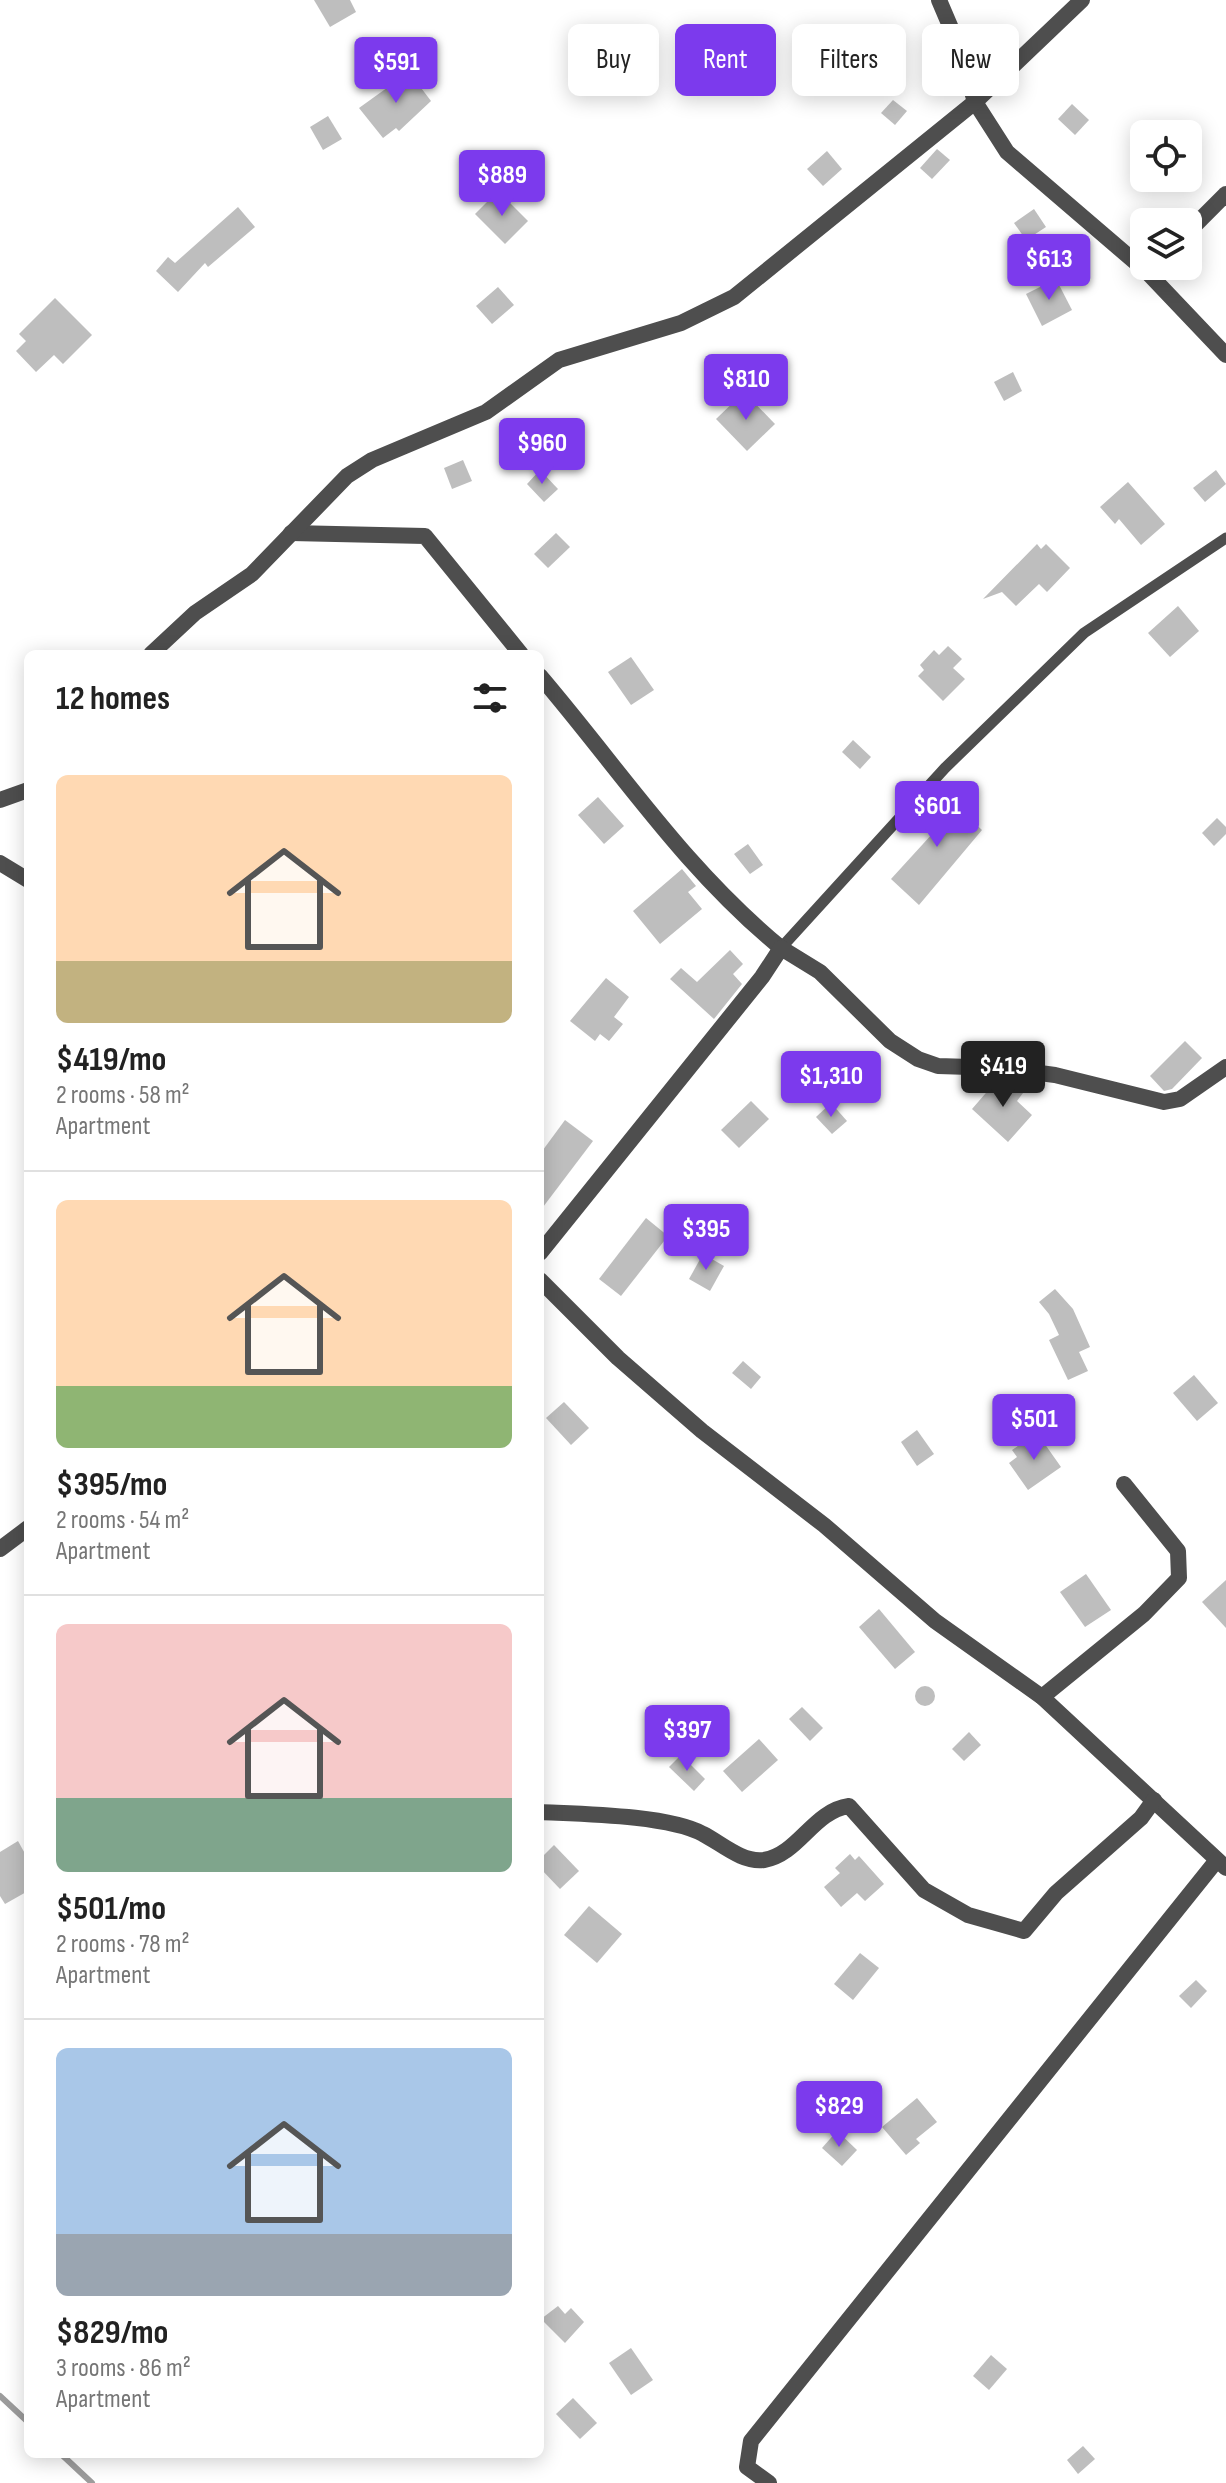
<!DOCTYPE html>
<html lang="en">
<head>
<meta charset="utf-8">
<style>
  body { margin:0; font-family:"Sofia Sans Condensed",sans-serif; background:#f2f2f2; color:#222; height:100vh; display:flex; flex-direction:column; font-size:30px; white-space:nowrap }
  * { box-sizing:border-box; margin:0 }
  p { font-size:26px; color:#767676 }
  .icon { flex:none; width:44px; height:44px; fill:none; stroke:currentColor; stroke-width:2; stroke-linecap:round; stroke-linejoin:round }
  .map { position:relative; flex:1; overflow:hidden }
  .panel { position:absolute; left:24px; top:650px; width:520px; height:1808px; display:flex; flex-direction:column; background:#fff; border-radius:12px; box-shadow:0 4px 20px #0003 }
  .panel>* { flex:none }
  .top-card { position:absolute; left:568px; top:24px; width:538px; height:72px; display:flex; gap:16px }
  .controls { position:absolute; left:1130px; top:120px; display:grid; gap:16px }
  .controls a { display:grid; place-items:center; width:72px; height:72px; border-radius:12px; background:#fff; box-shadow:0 4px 20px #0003; font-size:40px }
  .price { position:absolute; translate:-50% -68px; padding:0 18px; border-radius:8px; background:#7c3aed; color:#fff; font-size:26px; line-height:52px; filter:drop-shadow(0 2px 4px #0008) }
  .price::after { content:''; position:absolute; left:50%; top:48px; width:24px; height:18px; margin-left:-12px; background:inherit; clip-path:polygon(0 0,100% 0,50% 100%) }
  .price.selected { background:#222; color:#fff }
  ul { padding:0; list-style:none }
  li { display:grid; align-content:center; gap:16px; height:424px; padding:0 32px }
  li+li { border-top:2px solid #e0e0e0 }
  li span { display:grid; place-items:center; height:248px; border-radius:12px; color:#555 }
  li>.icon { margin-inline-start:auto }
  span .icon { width:144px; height:144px; fill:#fffc; stroke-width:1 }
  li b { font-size:34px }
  h2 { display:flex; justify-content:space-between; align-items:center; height:96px; padding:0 32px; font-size:34px }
  .tag { padding:0 28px; border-radius:12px; background:#fff; box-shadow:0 4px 20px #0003; font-size:28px; line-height:72px }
  .tag.selected { background:#7c3aed; color:#fff }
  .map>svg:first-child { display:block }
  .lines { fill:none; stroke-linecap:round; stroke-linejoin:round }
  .stream { stroke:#9c9c9c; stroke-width:6 }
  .building { fill:#bebebe }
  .service { stroke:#4e4e4e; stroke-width:11 }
  .minor { stroke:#4e4e4e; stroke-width:16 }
</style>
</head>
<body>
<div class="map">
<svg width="1226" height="2483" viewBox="0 0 1226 2483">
  <rect width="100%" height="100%" fill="#fff"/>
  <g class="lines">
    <g class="stream">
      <polyline points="0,2396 28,2422"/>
      <polyline points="61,2454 92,2483"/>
    </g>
  </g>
  <g class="building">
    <polygon points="314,0 350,0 356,12 330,27"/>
    <polygon points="409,72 431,101 399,131 396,128 383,138 359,108"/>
    <polygon points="893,100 907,111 895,125 881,113"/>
    <polygon points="1072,104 1089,120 1075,135 1058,119"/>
    <polygon points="328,116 342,139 323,150 310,127"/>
    <polygon points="937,149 950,160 932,179 920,168"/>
    <polygon points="827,151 842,169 823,186 807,169"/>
    <polygon points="498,191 528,221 505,244 475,214"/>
    <polygon points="238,207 255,227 208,267 205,263 178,292 156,271 168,257 175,263"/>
    <polygon points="1034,209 1046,227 1026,240 1014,223"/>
    <polygon points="1056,279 1072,310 1042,326 1026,294"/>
    <polygon points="498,287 514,305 492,324 476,306"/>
    <polygon points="55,298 92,335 63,364 54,355 36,372 16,351 26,341 19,334"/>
    <polygon points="1013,372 1022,391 1004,401 994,382"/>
    <polygon points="744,392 775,424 747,451 716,419"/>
    <polygon points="463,460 472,481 452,489 444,468"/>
    <polygon points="540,470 558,489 544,502 527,484"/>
    <polygon points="1216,470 1226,484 1205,502 1193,488"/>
    <polygon points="1128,482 1165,524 1141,545 1119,519 1115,524 1100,507"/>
    <polygon points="556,533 570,547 548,568 534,554"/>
    <polygon points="1037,544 1041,549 1046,544 1070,568 1047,592 1039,584 1016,606 1002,592 983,599"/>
    <polygon points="1178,606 1199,631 1170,657 1148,633"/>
    <polygon points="948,646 962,659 953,668 965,679 943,701 918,676 924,670 920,665 934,650 939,655"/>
    <polygon points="631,657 654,690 631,705 608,672"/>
    <polygon points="853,740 871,757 860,769 842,752"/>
    <polygon points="938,789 982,830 919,905 891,879 933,833 929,829 941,816 926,802"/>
    <polygon points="598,797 624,826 604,844 578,815"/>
    <polygon points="1217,818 1226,827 1226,834 1214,846 1202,833"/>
    <polygon points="748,844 763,865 750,874 734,854"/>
    <polygon points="682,869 696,886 688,892 702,909 660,944 633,911"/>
    <polygon points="730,950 743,964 733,974 742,984 714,1019 670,979 681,968 697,982"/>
    <polygon points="606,978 629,997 614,1017 623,1024 609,1041 600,1034 595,1041 570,1021"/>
    <polygon points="1185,1041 1202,1058 1172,1089 1164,1091 1150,1076"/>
    <polygon points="998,1079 1009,1080 1023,1093 1017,1101 1032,1115 1008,1142 972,1109"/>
    <polygon points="751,1101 769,1119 739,1148 721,1130"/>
    <polygon points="831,1103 847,1121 832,1134 816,1117"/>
    <polygon points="565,1120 593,1141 540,1211 540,1154"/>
    <polygon points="646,1218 668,1236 621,1296 599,1279"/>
    <polygon points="703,1254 724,1266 710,1291 689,1279"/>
    <polygon points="1055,1289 1073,1309 1090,1347 1079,1352 1088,1371 1068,1380 1049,1340 1059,1335 1049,1314 1039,1302"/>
    <polygon points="743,1361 761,1377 751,1389 732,1373"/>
    <polygon points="1194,1375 1218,1403 1197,1421 1173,1393"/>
    <polygon points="564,1402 589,1428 571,1445 546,1418"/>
    <polygon points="917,1430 934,1454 917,1466 901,1442"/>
    <polygon points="1037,1433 1061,1467 1028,1490 1009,1463 1017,1457 1012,1450"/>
    <polygon points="1086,1574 1111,1610 1085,1627 1060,1592"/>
    <polygon points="1226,1580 1226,1628 1202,1602"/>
    <polygon points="879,1609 915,1652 895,1669 859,1627"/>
    <circle cx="925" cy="1696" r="10"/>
    <polygon points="802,1707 823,1728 810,1741 789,1719"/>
    <polygon points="969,1732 981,1745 964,1761 952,1749"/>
    <polygon points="759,1739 778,1760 742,1792 723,1771"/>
    <polygon points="681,1755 705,1779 694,1791 669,1767"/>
    <polygon points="18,1841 28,1859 28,1891 5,1904 0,1896 0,1852"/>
    <polygon points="554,1845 579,1871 560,1889 540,1868 540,1859"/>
    <polygon points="850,1854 855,1860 859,1856 884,1884 865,1901 857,1893 841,1907 824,1887 840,1873 835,1868"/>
    <polygon points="589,1906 622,1934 597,1963 564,1935"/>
    <polygon points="860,1953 879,1968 853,2000 834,1984"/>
    <polygon points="1196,1980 1207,1991 1191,2008 1179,1996"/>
    <polygon points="917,2098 937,2122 916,2139 920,2143 906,2155 882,2127"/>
    <polygon points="837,2131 857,2150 842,2166 822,2148"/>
    <polygon points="558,2306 565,2314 571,2308 584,2322 565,2343 541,2319"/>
    <polygon points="631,2348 653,2380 631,2395 609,2363"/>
    <polygon points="991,2355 1007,2369 989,2390 973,2376"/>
    <polygon points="573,2398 597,2423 580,2439 556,2414"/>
    <polygon points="1083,2446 1095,2459 1078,2474 1067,2460"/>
  </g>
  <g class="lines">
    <polyline class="service" points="781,948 945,768 1084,633 1226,538"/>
    <g class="minor">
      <polyline points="939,0 959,47 975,102 1007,152 1148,273 1226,355"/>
      <polyline points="1188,232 1226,194"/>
      <polyline points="291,533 425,536 521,654"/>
      <polyline points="151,654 195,613 252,574 347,476 372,460 486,412 559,360 681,323 734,297 975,102 1082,0"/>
      <path d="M 540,676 C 621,771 683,867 781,948"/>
      <polyline points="0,800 28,790"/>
      <polyline points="0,863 28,880"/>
      <polyline points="540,1253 762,977 781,948 820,972 890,1041 918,1059 938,1066 1002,1068 1055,1075 1164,1102 1180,1099 1226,1067"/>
      <polyline points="540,1280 618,1358 702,1431 824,1525 935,1621 1042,1697 1226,1868"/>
      <polyline points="0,1549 28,1528"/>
      <polyline points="1042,1697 1144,1614 1179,1578 1178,1551 1124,1484"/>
      <path d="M 540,1812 C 581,1814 668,1815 703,1834 C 721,1843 742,1863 764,1860 C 799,1854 813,1811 849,1806 L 924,1890 L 968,1915 L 1024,1931 L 1056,1893 L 1141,1818 L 1154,1800"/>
      <polyline points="769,2483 747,2467 751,2441 1217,1860"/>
    </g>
  </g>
</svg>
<div class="controls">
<a><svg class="icon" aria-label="locate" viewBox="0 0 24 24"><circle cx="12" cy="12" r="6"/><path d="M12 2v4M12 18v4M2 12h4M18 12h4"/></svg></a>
<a><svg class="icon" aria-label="layers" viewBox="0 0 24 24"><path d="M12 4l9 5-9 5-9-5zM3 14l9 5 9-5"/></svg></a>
</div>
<b class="price" style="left:396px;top:105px">$591</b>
<b class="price" style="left:502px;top:218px">$889</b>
<b class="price" style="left:1049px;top:302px">$613</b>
<b class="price" style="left:746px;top:422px">$810</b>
<b class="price" style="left:542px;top:486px">$960</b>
<b class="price" style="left:937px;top:849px">$601</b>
<b class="price selected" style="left:1003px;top:1109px">$419</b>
<b class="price" style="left:831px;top:1119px">$1,310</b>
<b class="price" style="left:706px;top:1272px">$395</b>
<b class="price" style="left:1034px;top:1462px">$501</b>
<b class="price" style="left:687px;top:1773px">$397</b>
<b class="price" style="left:839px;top:2149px">$829</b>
<div class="top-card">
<a class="tag">Buy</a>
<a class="tag selected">Rent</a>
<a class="tag">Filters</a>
<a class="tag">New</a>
</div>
<section class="panel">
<h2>12 homes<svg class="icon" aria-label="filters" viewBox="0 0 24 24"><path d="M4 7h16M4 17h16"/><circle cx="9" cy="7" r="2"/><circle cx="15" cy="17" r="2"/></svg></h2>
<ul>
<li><span style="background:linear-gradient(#ffd9b3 75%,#c2b280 0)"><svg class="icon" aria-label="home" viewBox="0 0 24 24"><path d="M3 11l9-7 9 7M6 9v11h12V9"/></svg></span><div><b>$419/mo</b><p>2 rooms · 58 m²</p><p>Apartment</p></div></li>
<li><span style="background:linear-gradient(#ffd9b3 75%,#8fb573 0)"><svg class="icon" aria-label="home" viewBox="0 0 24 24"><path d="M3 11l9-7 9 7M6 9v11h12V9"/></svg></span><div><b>$395/mo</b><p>2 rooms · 54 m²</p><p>Apartment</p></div></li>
<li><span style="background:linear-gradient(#f6c9c9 70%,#7fa58c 0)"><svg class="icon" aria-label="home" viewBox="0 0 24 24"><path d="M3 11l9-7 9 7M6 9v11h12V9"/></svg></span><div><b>$501/mo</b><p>2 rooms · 78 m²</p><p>Apartment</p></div></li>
<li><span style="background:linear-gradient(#a9c7e8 75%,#9aa5b1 0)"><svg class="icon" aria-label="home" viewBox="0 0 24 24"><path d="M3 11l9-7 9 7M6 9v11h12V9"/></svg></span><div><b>$829/mo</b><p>3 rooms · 86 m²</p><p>Apartment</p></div></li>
</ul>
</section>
</div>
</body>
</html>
